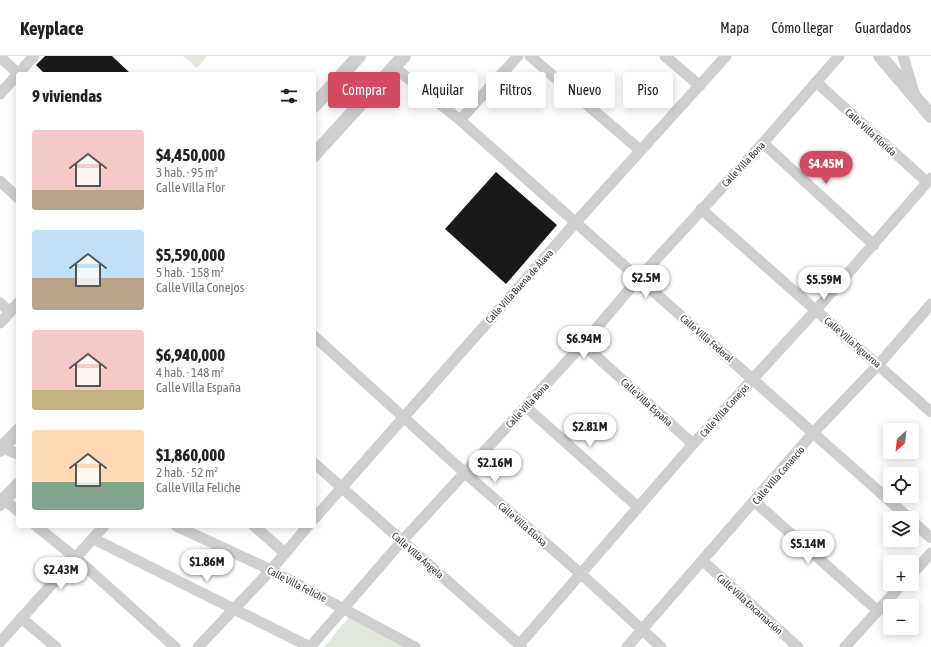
<!DOCTYPE html>
<html lang="es">
<head>
<meta charset="utf-8">
<style>
  body { margin:0; font-family:"Asap Condensed",sans-serif; background:#f6f6f6; color:#202124; height:100vh; display:flex; flex-direction:column; font-size:15px; white-space:nowrap }
  * { box-sizing:border-box; margin:0 }
  p { font-size:13px; color:#757577 }
  .icon { flex:none; width:22px; height:22px; fill:none; stroke:currentColor; stroke-width:2; stroke-linecap:round; stroke-linejoin:round }
  .map { position:relative; flex:1; overflow:hidden }
  .details { position:absolute; left:16px; top:16px; width:300px; height:456px; display:flex; flex-direction:column; background:#fff; border-radius:4px; box-shadow:0 2px 10px #0003 }
  .details>* { flex:none }
  .guide { position:absolute; left:328px; top:16px; width:380px; height:36px; display:flex; gap:8px }
  .needle { width:26px; rotate:207deg }
  .controls { position:absolute; left:883px; top:367px; display:grid; gap:8px }
  .controls a { display:grid; place-items:center; width:36px; height:36px; border-radius:4px; background:#fff; box-shadow:0 2px 10px #0003; font-size:20px }
  .price { position:absolute; translate:-50% -34px; padding:0 9px; border-radius:14px; background:#fff; color:#222; font-size:13px; line-height:26px; filter:drop-shadow(0 1px 2px #0008) }
  .price::after { content:''; position:absolute; left:50%; top:24px; width:12px; height:9px; margin-left:-6px; background:inherit; clip-path:polygon(0 0,100% 0,50% 100%) }
  .price.on { background:#d24b61; color:#fff }
  ul { padding:0; list-style:none }
  li { display:flex; align-items:center; gap:12px; height:100px; padding:0 16px }
  li span { display:grid; place-items:center; flex:none; width:112px; height:80px; border-radius:4px; color:#555 }
  li>.icon { margin-inline-start:auto }
  span .icon { width:48px; height:48px; fill:#fffc; stroke-width:1 }
  li b { font-size:17px }
  h2 { display:flex; justify-content:space-between; align-items:center; height:48px; padding:0 16px; font-size:17px }
  .chip { padding:0 14px; border-radius:4px; background:#fff; box-shadow:0 2px 10px #0003; font-size:14px; line-height:36px }
  .chip.on { background:#d24b61; color:#fff }
  header { display:flex; align-items:center; gap:24px; box-sizing:border-box; height:56px; padding:0 20px; background:#fff; border-bottom:1px solid #e0e0e0 }
  header strong { font-size:19px }
  nav { display:flex; gap:22px; margin-inline-start:auto; font-size:14px }
  .map>svg:first-child { display:block }
  .green { fill:#e3e8dc }
  .building { fill:#191919 }
  .lines { fill:none; stroke-linecap:round; stroke-linejoin:round }
  .minor { stroke:#cfcfcf; stroke-width:11 }
  .tertiary { stroke:#cfcfcf; stroke-width:14 }
  .labels { text-anchor:middle; stroke-width:4; stroke-linejoin:round; paint-order:stroke }
  .street-label { font-size:10px; fill:#323232; stroke:#fff }
</style>
</head>
<body>
<header>
<strong>Keyplace</strong>
<nav><a>Mapa</a><a>Cómo llegar</a><a>Guardados</a></nav>
</header>
<div class="map">
<svg width="931" height="591" viewBox="0 0 931 591">
  <rect width="100%" height="100%" fill="#fff"/>
  <g class="green">
    <polygon points="183,0 207,0 197,12"/>
    <polygon points="349,561 405,591 324,591"/>
  </g>
  <g class="building">
    <polygon points="45,0 112,0 131,18 45,18 36,9"/>
    <polygon points="496,116 557,169 506,228 445,173"/>
  </g>
  <g class="lines">
    <g class="minor">
      <polyline points="530,0 640,94"/>
      <polyline points="665,0 700,30"/>
      <polyline points="903,0 915,40"/>
      <polyline points="0,1 19,18"/>
      <polyline points="394,11 460,64 909,462"/>
      <polyline points="816,26 927,126"/>
      <polyline points="0,38 34,0"/>
      <polyline points="460,64 518,0"/>
      <polyline points="763,87 874,189"/>
      <polyline points="0,125 18,142"/>
      <polyline points="701,153 931,356"/>
      <polyline points="0,247 10,256"/>
      <polyline points="0,267 18,247"/>
      <polyline points="314,280 465,417 580,517 661,591"/>
      <polyline points="583,288 693,388"/>
      <polyline points="526,351 638,451"/>
      <polyline points="0,391 18,398"/>
      <polyline points="314,407 522,591"/>
      <polyline points="4,444 18,455"/>
      <polyline points="755,446 878,555"/>
      <polyline points="314,463 576,166 726,0"/>
      <polyline points="912,465 931,482"/>
      <polyline points="36,470 76,502 175,591"/>
      <polyline points="176,470 271,514 415,591"/>
      <polyline points="254,470 285,497"/>
      <polyline points="94,483 310,591"/>
      <polyline points="703,505 798,591"/>
      <polyline points="912,518 931,497"/>
      <polyline points="21,562 56,591"/>
      <polyline points="0,586 104,470"/>
      <polyline points="519,589 693,388 816,254 931,122"/>
      <polyline points="198,591 271,514 308,470"/>
      <polyline points="310,591 402,485 583,288 639,222 763,87 839,0"/>
      <polyline points="627,591 813,377 879,308 931,248"/>
      <polyline points="845,591 902,528"/>
    </g>
    <g class="tertiary">
      <polyline points="880,0 931,60"/>
      <polyline points="314,50 359,0"/>
      <polyline points="314,99 404,0"/>
      <polyline points="0,394 18,375"/>
      <polyline points="0,448 18,429"/>
    </g>
  </g>
  <g class="labels">
    <g class="street-label">
      <text transform="translate(871 76) rotate(42)" y="4">Calle Villa Florida</text>
      <text transform="translate(743 108) rotate(-47)" y="4">Calle Villa Bona</text>
      <text transform="translate(519 230) rotate(-48)" y="4">Calle Villa Buena de Álava</text>
      <text transform="translate(707 282) rotate(41)" y="4">Calle Villa Federal</text>
      <text transform="translate(853 286) rotate(41)" y="4">Calle Villa Figueroa</text>
      <text transform="translate(647 346) rotate(42)" y="4">Calle Villa España</text>
      <text transform="translate(527 349) rotate(-47)" y="4">Calle Villa Bona</text>
      <text transform="translate(724 354) rotate(-48)" y="4">Calle Villa Conejos</text>
      <text transform="translate(778 419) rotate(-49)" y="4">Calle Villa Conancio</text>
      <text transform="translate(523 468) rotate(41)" y="4">Calle Villa Eloísa</text>
      <text transform="translate(418 499) rotate(41)" y="4">Calle Villa Ángela</text>
      <text transform="translate(297 528) rotate(27)" y="4">Calle Villa Feliche</text>
      <text transform="translate(750 548) rotate(42)" y="4">Calle Villa Encarnación</text>
    </g>
  </g>
</svg>
<div class="controls">
<a><svg class="needle" viewBox="-14 -14 28 28"><path d="M0-13l5 13h-10z" fill="#e53935"/><path d="M0 13l5-13h-10z" fill="#757577"/></svg></a>
<a><svg class="icon" aria-label="locate" viewBox="0 0 24 24"><circle cx="12" cy="12" r="6"/><path d="M12 2v4M12 18v4M2 12h4M18 12h4"/></svg></a>
<a><svg class="icon" aria-label="layers" viewBox="0 0 24 24"><path d="M12 4l9 5-9 5-9-5zM3 14l9 5 9-5"/></svg></a>
<a>+</a>
<a>−</a>
</div>
<b class="price on" style="left:826px;top:129px">$4.45M</b>
<b class="price" style="left:646px;top:243px">$2.5M</b>
<b class="price" style="left:824px;top:245px">$5.59M</b>
<b class="price" style="left:584px;top:304px">$6.94M</b>
<b class="price" style="left:590px;top:392px">$2.81M</b>
<b class="price" style="left:495px;top:428px">$2.16M</b>
<b class="price" style="left:808px;top:509px">$5.14M</b>
<b class="price" style="left:207px;top:527px">$1.86M</b>
<b class="price" style="left:61px;top:535px">$2.43M</b>
<div class="guide">
<a class="chip on">Comprar</a>
<a class="chip">Alquilar</a>
<a class="chip">Filtros</a>
<a class="chip">Nuevo</a>
<a class="chip">Piso</a>
</div>
<section class="details">
<h2>9 viviendas<svg class="icon" aria-label="filters" viewBox="0 0 24 24"><path d="M4 7h16M4 17h16"/><circle cx="9" cy="7" r="2"/><circle cx="15" cy="17" r="2"/></svg></h2>
<ul>
<li><span style="background:linear-gradient(#f6c9c9 75%,#b9a48a 0)"><svg class="icon" aria-label="home" viewBox="0 0 24 24"><path d="M3 11l9-7 9 7M6 9v11h12V9"/></svg></span><div><b>$4,450,000</b><p>3 hab. · 95 m²</p><p>Calle Villa Flor</p></div></li>
<li><span style="background:linear-gradient(#bfe0f5 60%,#b9a48a 0)"><svg class="icon" aria-label="home" viewBox="0 0 24 24"><path d="M3 11l9-7 9 7M6 9v11h12V9"/></svg></span><div><b>$5,590,000</b><p>5 hab. · 158 m²</p><p>Calle Villa Conejos</p></div></li>
<li><span style="background:linear-gradient(#f6c9c9 75%,#c2b280 0)"><svg class="icon" aria-label="home" viewBox="0 0 24 24"><path d="M3 11l9-7 9 7M6 9v11h12V9"/></svg></span><div><b>$6,940,000</b><p>4 hab. · 148 m²</p><p>Calle Villa España</p></div></li>
<li><span style="background:linear-gradient(#ffd9b3 65%,#7fa58c 0)"><svg class="icon" aria-label="home" viewBox="0 0 24 24"><path d="M3 11l9-7 9 7M6 9v11h12V9"/></svg></span><div><b>$1,860,000</b><p>2 hab. · 52 m²</p><p>Calle Villa Feliche</p></div></li>
</ul>
</section>
</div>
</body>
</html>
